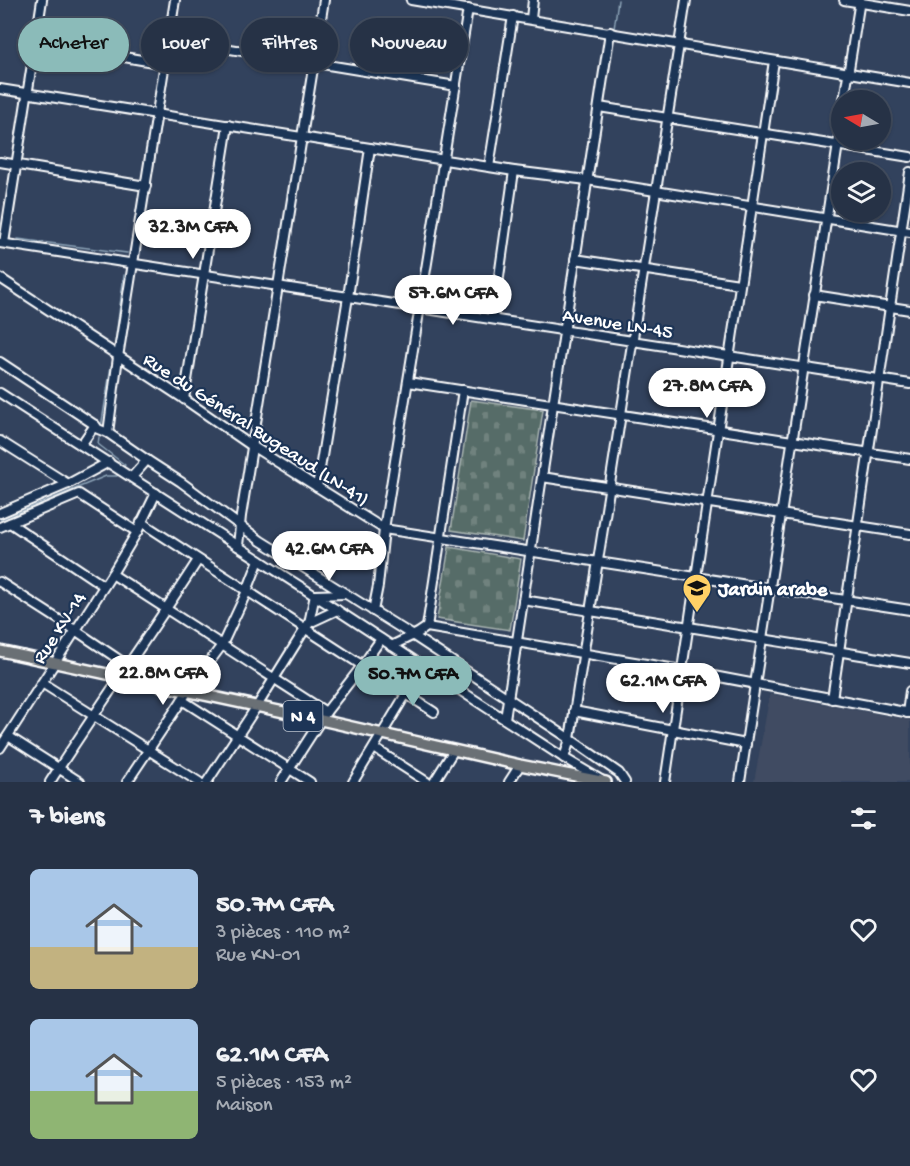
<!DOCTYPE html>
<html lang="fr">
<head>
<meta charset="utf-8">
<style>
  body { margin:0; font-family:"Gochi Hand",sans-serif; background:#2e3a4d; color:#f1f3f6; height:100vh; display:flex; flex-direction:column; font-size:22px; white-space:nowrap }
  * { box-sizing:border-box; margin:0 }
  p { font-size:20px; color:#a4aab3 }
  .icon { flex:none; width:33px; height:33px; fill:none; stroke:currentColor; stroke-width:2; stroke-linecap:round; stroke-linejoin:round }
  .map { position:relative; height:782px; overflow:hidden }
  .panel { display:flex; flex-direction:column; background:#263246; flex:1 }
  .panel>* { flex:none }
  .banner { position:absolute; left:18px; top:18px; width:600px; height:54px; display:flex; gap:12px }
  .needle { width:39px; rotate:280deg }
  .tools { position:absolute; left:831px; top:90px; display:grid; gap:12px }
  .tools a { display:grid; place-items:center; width:60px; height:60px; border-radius:50%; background:#263246; box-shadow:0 2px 4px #0004,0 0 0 2px #424d5f; font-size:30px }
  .price { position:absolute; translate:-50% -51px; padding:0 14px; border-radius:21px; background:#fff; color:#222; font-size:20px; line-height:39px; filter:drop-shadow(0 2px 3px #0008) }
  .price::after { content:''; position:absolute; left:50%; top:36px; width:18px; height:14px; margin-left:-9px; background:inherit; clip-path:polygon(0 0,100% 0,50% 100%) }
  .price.on { background:#8bbbb9; color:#111 }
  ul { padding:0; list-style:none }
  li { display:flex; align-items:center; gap:18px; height:150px; padding:0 30px }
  li span { display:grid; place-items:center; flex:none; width:168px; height:120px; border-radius:9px; color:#555 }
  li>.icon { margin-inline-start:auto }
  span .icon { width:72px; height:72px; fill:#fffc; stroke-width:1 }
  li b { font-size:26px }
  h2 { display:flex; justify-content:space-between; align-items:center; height:72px; padding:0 30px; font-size:26px }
  .tag { padding:0 21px; border-radius:27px; background:#263246; box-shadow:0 2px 4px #0004,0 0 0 2px #424d5f; font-size:21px; line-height:54px }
  .tag.on { background:#8bbbb9; color:#111 }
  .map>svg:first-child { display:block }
  .built { fill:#404c62 }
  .cemetery { fill:url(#cemetery-stones); stroke:#abb6b3; stroke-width:1.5 }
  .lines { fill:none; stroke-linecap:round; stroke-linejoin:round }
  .stream { stroke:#8da4b8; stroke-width:1.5 }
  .minor-casing { stroke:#fff; stroke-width:12 }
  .major-casing { stroke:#fff; stroke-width:14 }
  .minor { stroke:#1d3557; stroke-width:8 }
  .major { stroke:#6b6f74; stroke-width:9 }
  .labels { text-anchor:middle; stroke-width:4.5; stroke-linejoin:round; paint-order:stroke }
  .shield { fill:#1d3557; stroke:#bbc2cd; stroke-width:1.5 }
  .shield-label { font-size:18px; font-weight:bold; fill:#fff }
  .street-label { font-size:20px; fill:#fff; stroke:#1d3557 }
  .poi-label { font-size:20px; font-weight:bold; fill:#fff; stroke:#1d3557; text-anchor:start }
</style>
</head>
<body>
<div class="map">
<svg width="910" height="782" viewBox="0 0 910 782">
  <defs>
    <pattern id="cemetery-stones" width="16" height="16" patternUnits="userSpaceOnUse" patternTransform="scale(1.5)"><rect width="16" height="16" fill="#576c67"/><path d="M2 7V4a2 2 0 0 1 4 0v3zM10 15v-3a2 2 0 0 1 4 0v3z" fill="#70827e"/></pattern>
  </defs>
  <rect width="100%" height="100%" fill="#32425d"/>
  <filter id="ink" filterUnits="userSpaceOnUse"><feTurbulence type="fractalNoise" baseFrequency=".0167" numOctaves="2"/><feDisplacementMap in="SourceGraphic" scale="12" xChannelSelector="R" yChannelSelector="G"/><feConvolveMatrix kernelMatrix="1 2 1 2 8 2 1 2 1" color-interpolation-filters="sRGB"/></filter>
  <g filter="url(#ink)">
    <polygon class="built" points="770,694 910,720 910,782 754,782"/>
    <g class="cemetery">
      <polygon points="471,400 543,410 523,541 451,530"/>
      <polygon points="449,547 521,559 510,630 437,619"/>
    </g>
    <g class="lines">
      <g class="stream">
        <polyline points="614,29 618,0"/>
        <polyline points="18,239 127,253"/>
        <polyline points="115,344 124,275"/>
        <polyline points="101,427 111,366"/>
        <polyline points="99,437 98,444 125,465 123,468"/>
        <polyline points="0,520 106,476 117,476 118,474"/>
      </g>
      <g class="minor-casing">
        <g id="minor">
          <path d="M 411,0 C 578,27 744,56 910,83"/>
          <polyline points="844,0 910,11"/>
          <polyline points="531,19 533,0"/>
          <polyline points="169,39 456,86"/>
          <polyline points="36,42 165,64"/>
          <polyline points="75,48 78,28"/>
          <polyline points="0,89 514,171 587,180 910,232"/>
          <polyline points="844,100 860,0"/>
          <polyline points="599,107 910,157"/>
          <polyline points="0,162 146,186"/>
          <polyline points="489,167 513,16"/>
          <polyline points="0,243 910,384"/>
          <polyline points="4,243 42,0"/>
          <polyline points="575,259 739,284"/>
          <polyline points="0,278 184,399 252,446 384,529 910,610"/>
          <polyline points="814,295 910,310"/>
          <polyline points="493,319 514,171"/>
          <polyline points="0,362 95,425"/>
          <polyline points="408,382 910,459"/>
          <polyline points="0,393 337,610 564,758 601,780"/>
          <polyline points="184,399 228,125"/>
          <polyline points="108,433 118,357 175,0"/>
          <polyline points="0,441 68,484"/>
          <polyline points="81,445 95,425 98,429 108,433 147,460"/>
          <polyline points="132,477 147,460 181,482 261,541 412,635 570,739 619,773 625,782"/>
          <polyline points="542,477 910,534"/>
          <polyline points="317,487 348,297 370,148"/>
          <polyline points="0,513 68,484 109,462"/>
          <polyline points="141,522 434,712"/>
          <polyline points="10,523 104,586"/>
          <polyline points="0,527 79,494 137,532"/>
          <polyline points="238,546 241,516 324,0"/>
          <polyline points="112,574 326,712"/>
          <polyline points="0,582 75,630 127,665"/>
          <polyline points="523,600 910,663"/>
          <polyline points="373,611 378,586 384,529 468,9"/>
          <polyline points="309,623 337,610"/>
          <polyline points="427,627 463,390"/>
          <polyline points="391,646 418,633 427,627 682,670 910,713"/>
          <polyline points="42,683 199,782"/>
          <polyline points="832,699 910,172"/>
          <polyline points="182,700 310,782"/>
          <polyline points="574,711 746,744"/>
          <polyline points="907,713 910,691"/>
          <polyline points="505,719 610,32"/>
          <polyline points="8,736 80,782"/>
          <polyline points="0,748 112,574 137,532 156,493"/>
          <polyline points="374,748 427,782"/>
          <polyline points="564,758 570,739 686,0"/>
          <path d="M 50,782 C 98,707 150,635 198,560"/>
          <polyline points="127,782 188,691 222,645 247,591 259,560"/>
          <polyline points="207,782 257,706 305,629 309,623 315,595 345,594"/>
          <polyline points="281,782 326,712 362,666 381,639"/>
          <polyline points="353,782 406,694 422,665"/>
          <polyline points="434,782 454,750"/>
          <polyline points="509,782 520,765"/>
          <polyline points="665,782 774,61"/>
          <polyline points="740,782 842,118"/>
        </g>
      </g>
      <g class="major-casing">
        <polyline id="major" points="0,651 321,720 520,765 606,782"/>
      </g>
      <use href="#minor" class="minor"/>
      <use href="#major" class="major"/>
    </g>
  </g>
  <defs>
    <g id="school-pin" transform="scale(1.5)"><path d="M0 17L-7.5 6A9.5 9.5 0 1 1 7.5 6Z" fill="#ffd166" stroke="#1d3557"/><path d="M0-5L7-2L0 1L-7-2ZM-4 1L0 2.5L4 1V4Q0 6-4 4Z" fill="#111"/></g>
  </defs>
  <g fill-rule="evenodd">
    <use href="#school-pin" x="697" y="588"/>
  </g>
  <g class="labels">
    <rect class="shield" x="283.5" y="701" width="39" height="30" rx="4.5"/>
    <g class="shield-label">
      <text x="303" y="722">N 4</text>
    </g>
    <g class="street-label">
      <text transform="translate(618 322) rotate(9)" y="7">Avenue LN-45</text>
      <text transform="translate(257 428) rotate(33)" y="7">Rue du Général Bugeaud (LN-41)</text>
      <text transform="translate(58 627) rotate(-57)" y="7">Rue KV-14</text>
    </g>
    <g class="poi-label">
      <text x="718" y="595">Jardin arabe</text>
    </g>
  </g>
</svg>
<div class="tools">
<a><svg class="needle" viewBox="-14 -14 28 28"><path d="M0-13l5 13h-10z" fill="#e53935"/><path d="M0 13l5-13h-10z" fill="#a4aab3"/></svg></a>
<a><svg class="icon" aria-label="layers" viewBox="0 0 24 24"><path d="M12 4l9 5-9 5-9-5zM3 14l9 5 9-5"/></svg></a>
</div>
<b class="price" style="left:193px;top:260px">32.3M CFA</b>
<b class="price" style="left:453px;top:326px">57.6M CFA</b>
<b class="price" style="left:707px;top:419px">27.8M CFA</b>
<b class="price" style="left:329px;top:582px">42.6M CFA</b>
<b class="price" style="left:163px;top:706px">22.8M CFA</b>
<b class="price on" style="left:413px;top:707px">50.7M CFA</b>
<b class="price" style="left:663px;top:714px">62.1M CFA</b>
<div class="banner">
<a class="tag on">Acheter</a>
<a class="tag">Louer</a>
<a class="tag">Filtres</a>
<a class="tag">Nouveau</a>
</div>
</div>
<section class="panel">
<h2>7 biens<svg class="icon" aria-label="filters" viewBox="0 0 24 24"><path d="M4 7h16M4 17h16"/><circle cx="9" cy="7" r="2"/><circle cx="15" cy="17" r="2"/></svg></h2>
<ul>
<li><span style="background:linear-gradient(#a9c7e8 65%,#c2b280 0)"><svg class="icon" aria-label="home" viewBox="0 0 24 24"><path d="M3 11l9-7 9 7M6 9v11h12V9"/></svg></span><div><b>50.7M CFA</b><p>3 pièces · 110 m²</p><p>Rue KN-01</p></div><svg class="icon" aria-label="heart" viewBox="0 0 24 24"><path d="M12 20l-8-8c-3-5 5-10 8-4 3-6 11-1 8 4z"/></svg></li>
<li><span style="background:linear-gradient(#a9c7e8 60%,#8fb573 0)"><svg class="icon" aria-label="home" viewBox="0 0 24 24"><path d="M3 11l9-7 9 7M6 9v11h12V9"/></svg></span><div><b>62.1M CFA</b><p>5 pièces · 153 m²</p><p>Maison</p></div><svg class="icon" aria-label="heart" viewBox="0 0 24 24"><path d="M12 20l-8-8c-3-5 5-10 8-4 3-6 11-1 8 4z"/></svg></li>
</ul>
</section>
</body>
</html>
